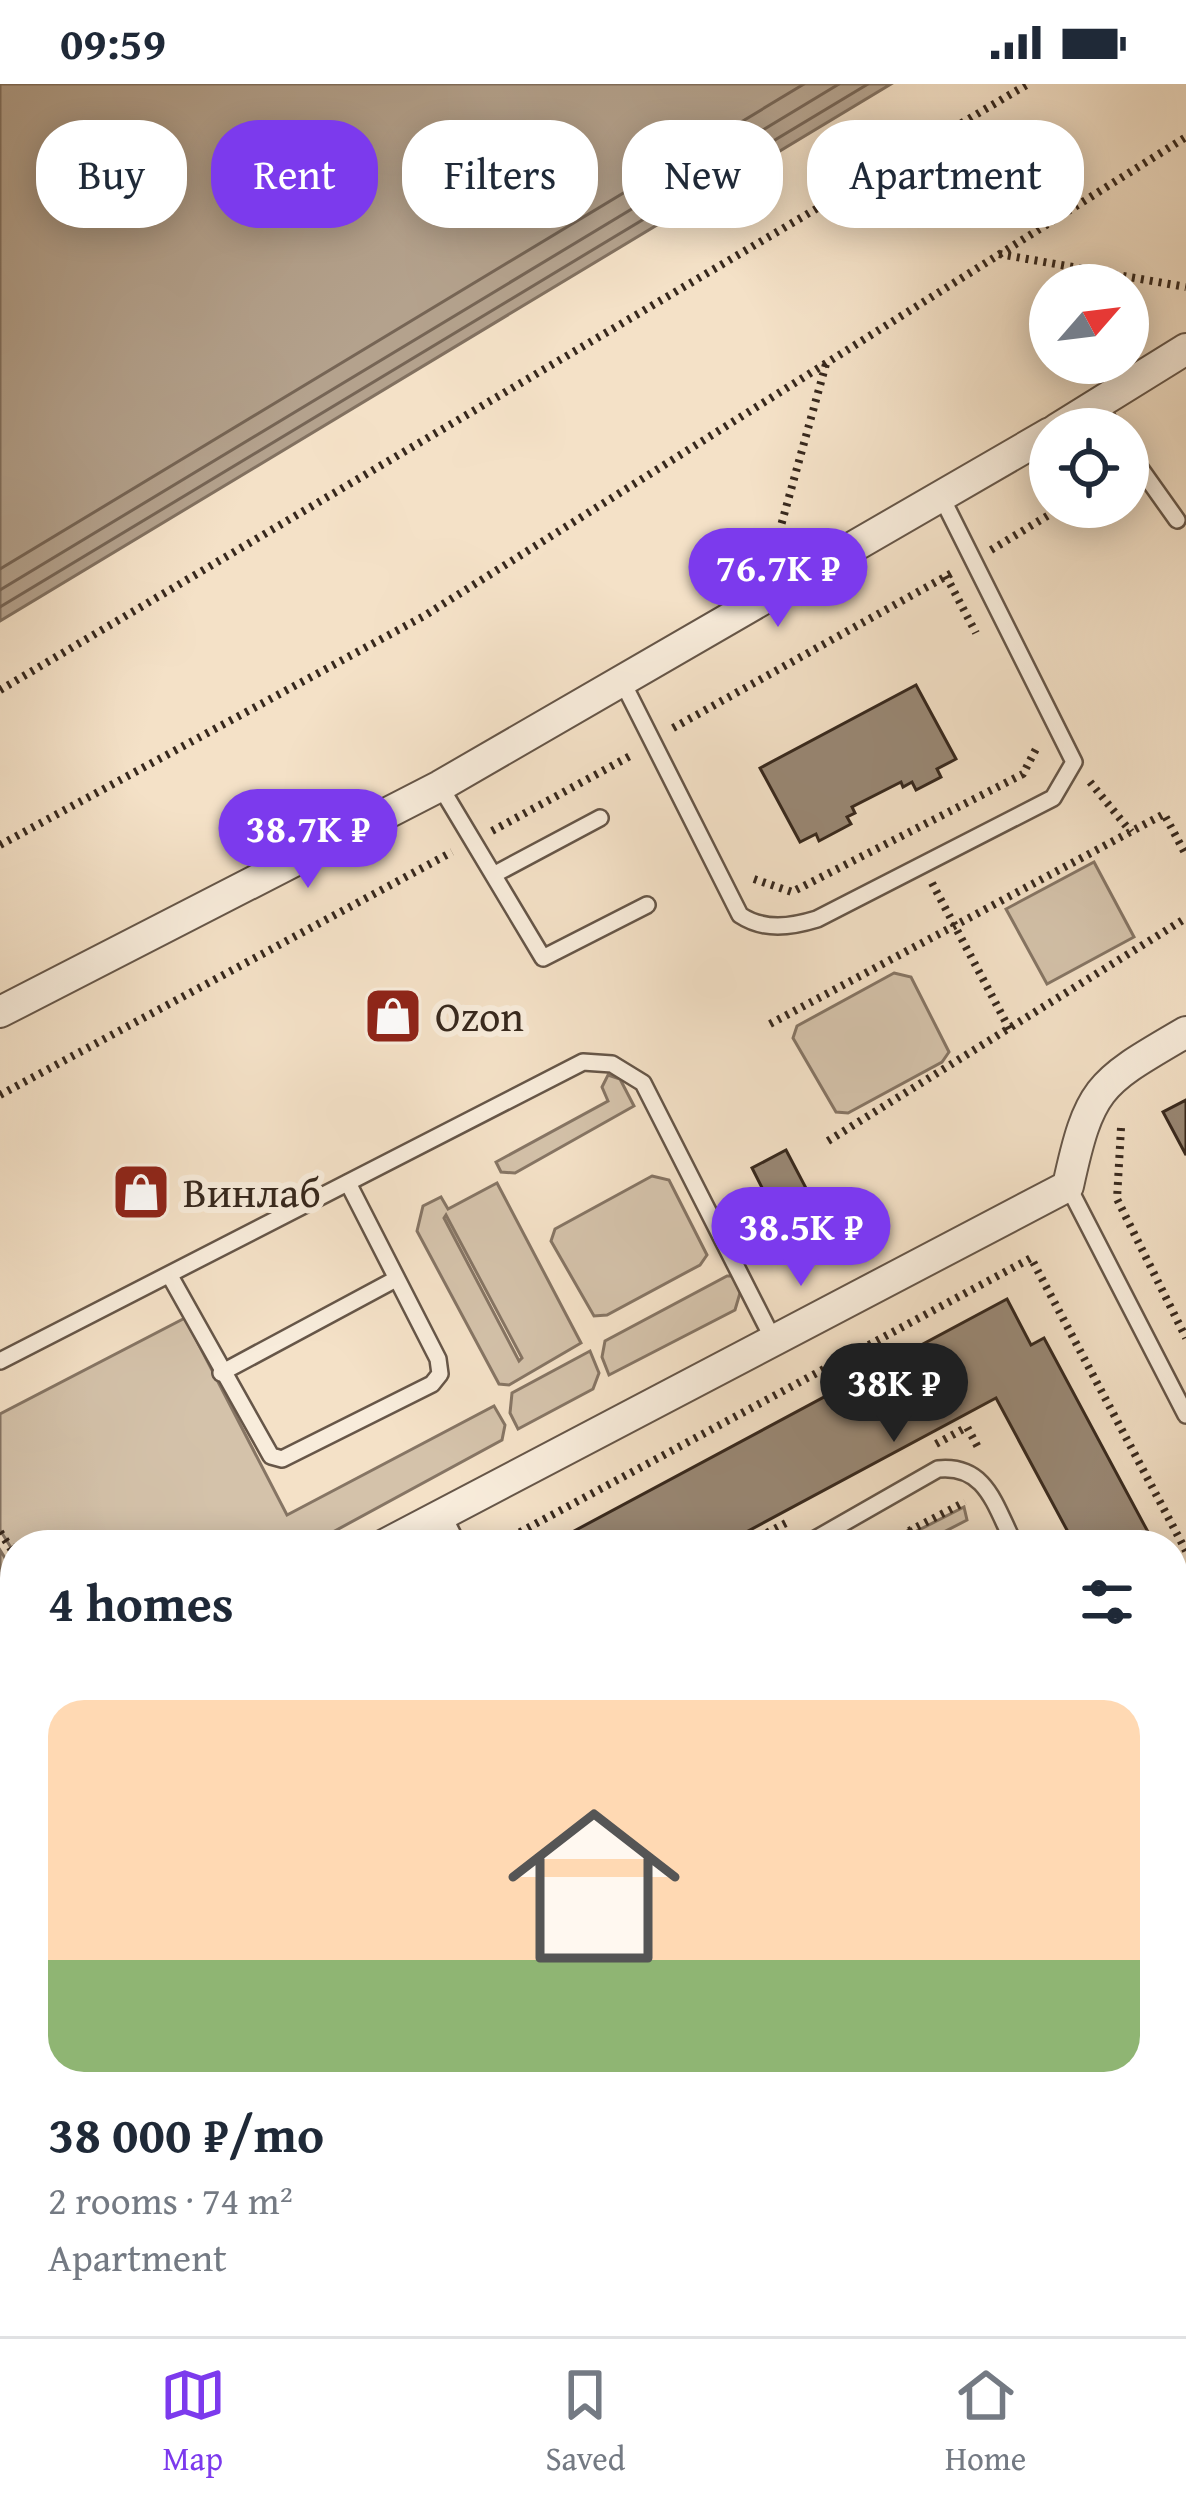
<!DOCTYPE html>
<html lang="en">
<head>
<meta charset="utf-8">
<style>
  body { margin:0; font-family:"Gentium Book Plus",serif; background:#f2f2f3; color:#1f2937; height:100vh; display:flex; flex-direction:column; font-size:45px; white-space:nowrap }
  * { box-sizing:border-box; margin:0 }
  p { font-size:39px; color:#747a83 }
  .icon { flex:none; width:66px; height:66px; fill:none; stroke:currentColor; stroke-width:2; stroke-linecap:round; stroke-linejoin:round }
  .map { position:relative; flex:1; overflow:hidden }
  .panel { position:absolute; left:0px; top:1446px; width:1188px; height:807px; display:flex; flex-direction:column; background:#fff; border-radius:48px 48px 0 0; box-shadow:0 6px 30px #0003 }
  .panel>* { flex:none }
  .hud { position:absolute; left:36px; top:36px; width:1116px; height:108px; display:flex; gap:24px }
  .needle { width:78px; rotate:62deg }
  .fabs { position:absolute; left:1029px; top:180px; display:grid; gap:24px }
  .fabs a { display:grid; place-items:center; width:120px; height:120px; border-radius:50%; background:#fff; box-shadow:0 6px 30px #0003; font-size:60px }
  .price { position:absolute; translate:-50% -102px; padding:0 27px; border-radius:42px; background:#7c3aed; color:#fff; font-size:39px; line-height:78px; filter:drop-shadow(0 3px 6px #0008) }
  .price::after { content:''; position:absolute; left:50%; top:72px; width:36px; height:27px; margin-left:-18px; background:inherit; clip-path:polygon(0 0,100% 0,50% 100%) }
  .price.on { background:#222; color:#fff }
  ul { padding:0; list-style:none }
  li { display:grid; align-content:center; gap:24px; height:636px; padding:0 48px }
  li+li { border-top:3px solid #e0e1e3 }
  li span { display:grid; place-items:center; height:372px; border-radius:36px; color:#555 }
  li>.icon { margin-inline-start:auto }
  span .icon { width:216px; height:216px; fill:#fffc; stroke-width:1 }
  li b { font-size:51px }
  h2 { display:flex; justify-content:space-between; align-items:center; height:144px; padding:0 48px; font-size:51px }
  .chip { padding:0 42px; border-radius:48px; background:#fff; box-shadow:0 6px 30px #0003; font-size:42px; line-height:108px }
  .chip.on { background:#7c3aed; color:#fff }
  .status { display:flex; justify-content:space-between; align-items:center; height:84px; padding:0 60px; background:#fff; direction:ltr }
  .status svg { height:33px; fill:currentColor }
  .dock { display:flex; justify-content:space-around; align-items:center; height:168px; border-top:3px solid #e0e1e3; background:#fff; font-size:33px; color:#747a83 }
  .dock a { display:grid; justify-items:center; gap:6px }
  .dock .on { color:#7c3aed }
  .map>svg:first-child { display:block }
  .green { fill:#d4c2aa; stroke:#867564; stroke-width:3; fill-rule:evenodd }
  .water { fill:#b4a28d; stroke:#827160; stroke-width:3 }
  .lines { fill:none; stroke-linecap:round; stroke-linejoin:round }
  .shore { stroke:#766555; stroke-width:3 }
  .building { fill:#998875; stroke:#37281d; stroke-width:3 }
  .service-casing { stroke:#665648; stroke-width:20 }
  .minor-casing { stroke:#665648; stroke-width:34 }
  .path { stroke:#37281d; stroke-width:8; stroke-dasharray:3 6; stroke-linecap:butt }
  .service { stroke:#f8ecdb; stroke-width:15 }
  .minor { stroke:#f8ecdb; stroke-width:30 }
  .labels { text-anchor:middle; stroke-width:12; stroke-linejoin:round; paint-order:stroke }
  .poi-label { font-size:42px; fill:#37281d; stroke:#f8ecdb; text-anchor:start }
</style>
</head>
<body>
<div class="status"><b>09:59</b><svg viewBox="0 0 49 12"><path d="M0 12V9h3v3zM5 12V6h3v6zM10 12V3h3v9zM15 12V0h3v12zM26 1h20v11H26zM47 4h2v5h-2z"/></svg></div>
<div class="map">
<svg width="1186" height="2252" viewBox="0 0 1186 2252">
  <rect width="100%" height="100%" fill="#f4e1c7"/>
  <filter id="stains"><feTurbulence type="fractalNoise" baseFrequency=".00167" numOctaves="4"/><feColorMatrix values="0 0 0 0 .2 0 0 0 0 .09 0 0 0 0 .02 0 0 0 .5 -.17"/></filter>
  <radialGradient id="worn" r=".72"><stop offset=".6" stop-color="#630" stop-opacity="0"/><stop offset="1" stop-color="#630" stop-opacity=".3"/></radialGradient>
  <g class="green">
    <polygon points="1094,778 1134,853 1047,900 1006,825"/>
    <polygon points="894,889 911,893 949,968 942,978 848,1029 836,1028 793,954 797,942"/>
    <polygon points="608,991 620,995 634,1022 515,1089 501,1088 496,1078 608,1017 602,1003"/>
    <polygon points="652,1092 669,1096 707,1171 700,1181 607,1231 594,1232 551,1157 555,1145"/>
    <path d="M 497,1099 L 581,1259 L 509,1301 L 499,1300 L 417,1147 L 423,1122 L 441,1113 L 448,1125 ZM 446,1131 L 522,1274 L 519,1277 L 444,1134 Z"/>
    <polygon points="727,1192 735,1192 740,1209 735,1226 609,1291 602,1273 605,1257"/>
    <polygon points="185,1234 287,1431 494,1322 505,1341 502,1356 309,1461 15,1461 15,1470 0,1446 0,1330"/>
    <polygon points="590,1267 599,1289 593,1305 518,1345 510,1329 512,1309"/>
    <polygon points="964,1423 967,1436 942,1449 948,1461 922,1461 915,1448"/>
    <polygon points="0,1466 15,1490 15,1646 0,1626"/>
    <polygon points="0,1669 15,1688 15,1861 0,1841"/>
    <polygon points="1186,1856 1186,1947 1173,1954 1173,1863"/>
    <polygon points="15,1931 15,2075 0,2057 0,1947"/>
    <polygon points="0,2111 15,2131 15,2238 71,2238 65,2252 0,2252"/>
    <polygon points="289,2238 423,2238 395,2252 291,2252"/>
    <polygon points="454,2238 564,2238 538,2252 428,2252"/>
    <polygon points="744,2238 796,2238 803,2252 752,2252"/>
  </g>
  <polygon class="water" points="0,0 891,0 0,537"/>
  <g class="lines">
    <g class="shore">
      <polyline points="0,485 804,0"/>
      <polyline points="0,506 839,0"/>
      <polyline points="0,523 868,0"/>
    </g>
  </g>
  <g class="building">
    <polygon points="916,601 956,675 937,685 941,693 916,706 912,698 903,703 901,698 852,723 855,729 847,733 851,740 819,757 816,750 800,758 760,684"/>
    <polygon points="1186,1016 1186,1071 1163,1028"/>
    <polygon points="786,1066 818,1127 783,1145 752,1084"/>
    <polygon points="1007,1215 1031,1261 1044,1254 1155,1461 1075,1461 996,1314 722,1461 548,1461"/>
    <polygon points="1173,1495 1186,1519 1186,1533 1173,1540"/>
    <polygon points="1186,1586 1186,1671 1173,1647 1173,1592"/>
    <polygon points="1186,1772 1186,1856 1173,1863 1173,1779"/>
    <polygon points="1175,2099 1181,2110 1186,2108 1186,2156 1173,2163"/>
    <polygon points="661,2238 668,2252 633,2252 658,2238"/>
    <polygon points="926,2238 956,2238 963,2252 918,2252 914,2245"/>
    <polygon points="958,2238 1027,2238 1032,2247 1023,2252 965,2252"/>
  </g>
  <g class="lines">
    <g class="service-casing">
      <g id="service">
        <polyline points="1098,320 1114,345"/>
        <polyline points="1128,367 1177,436"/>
        <path d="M 622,597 L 740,831 C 764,847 791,843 817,835 L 1053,714 L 1074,678 L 942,414"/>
        <polyline points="440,702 543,874 647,821"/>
        <polyline points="495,790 600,734"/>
        <polyline points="1068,1102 1186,1331"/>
        <polyline points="170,1192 271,1372 282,1375 432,1300 440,1290 438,1275 348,1099"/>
        <polyline points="0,1277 583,978 612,980 643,999 774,1257"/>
        <polyline points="221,1289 396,1195"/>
        <polyline points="443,1431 458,1461"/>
        <path d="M 805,1461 L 938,1385 C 987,1380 995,1423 1015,1461"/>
        <polyline points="720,2238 727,2252"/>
        <polyline points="863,2238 870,2252"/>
        <polyline points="575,2252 601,2238"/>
      </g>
    </g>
    <g class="minor-casing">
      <g id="minor">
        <polyline points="1057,345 1186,265"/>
        <polyline points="0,928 440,702 1050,349"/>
        <path d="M 384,1461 L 1068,1102 C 1090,1001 1099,999 1186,948"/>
      </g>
    </g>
    <g class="path">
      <polyline points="999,170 1186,203"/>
      <polyline points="991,466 1062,423"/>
      <polyline points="772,474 826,280"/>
      <polyline points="946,492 976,549"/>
      <polyline points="0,606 1028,0"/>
      <polyline points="673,644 952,489"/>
      <polyline points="1090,698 1131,748"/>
      <polyline points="492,747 632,671"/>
      <polyline points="0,761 424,532 1186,53"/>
      <polyline points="754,795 792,808 1023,690 1037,663"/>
      <polyline points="932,799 1010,946"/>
      <polyline points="770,940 1164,730 1186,771"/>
      <polyline points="0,1011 452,768"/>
      <polyline points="1121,1044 1117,1115 1186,1254"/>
      <polyline points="828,1057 1186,834"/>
      <polyline points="936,1360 967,1343 980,1367"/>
      <polyline points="908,1445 916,1461"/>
      <polyline points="909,1447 965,1418"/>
      <polyline points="0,1448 15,1471"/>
      <polyline points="496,1461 1031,1174 1186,1467"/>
      <polyline points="743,1461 790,1437"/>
      <polyline points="1173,1550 1186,1543"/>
      <polyline points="0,1645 15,1666"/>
      <polyline points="0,1710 15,1705"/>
      <polyline points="1173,1731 1183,1750 1173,1755"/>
      <polyline points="0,1858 15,1879"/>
      <polyline points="1173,1912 1186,1906"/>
      <polyline points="0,1932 15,1917"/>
      <polyline points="0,2090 15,2110"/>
      <polyline points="1173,2180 1186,2173"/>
      <polyline points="98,2238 106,2252"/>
      <polyline points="200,2238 206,2252"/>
      <polyline points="277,2238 280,2252"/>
      <polyline points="802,2238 810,2252"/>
      <polyline points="1131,2238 1139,2252"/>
      <polyline points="413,2252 440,2238"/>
      <polyline points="1051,2252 1075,2238"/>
    </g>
    <use href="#service" class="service"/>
    <use href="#minor" class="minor"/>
  </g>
  <defs>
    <g id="shop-square" transform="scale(3)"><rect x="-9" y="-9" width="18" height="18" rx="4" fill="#8f2418" stroke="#f8ecdb"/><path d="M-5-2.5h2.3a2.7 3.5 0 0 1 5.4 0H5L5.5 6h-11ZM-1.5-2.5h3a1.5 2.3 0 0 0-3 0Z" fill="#fff"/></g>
  </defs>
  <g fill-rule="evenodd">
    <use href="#shop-square" x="393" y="932"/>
    <use href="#shop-square" x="141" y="1108"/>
  </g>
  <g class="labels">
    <g class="poi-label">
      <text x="435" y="947">Ozon</text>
      <text x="183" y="1123">Винлаб</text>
    </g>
  </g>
  <rect width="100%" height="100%" filter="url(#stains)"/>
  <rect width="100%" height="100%" fill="url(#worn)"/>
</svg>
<div class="fabs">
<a><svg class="needle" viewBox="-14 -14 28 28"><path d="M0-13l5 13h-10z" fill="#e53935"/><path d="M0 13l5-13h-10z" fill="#747a83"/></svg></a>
<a><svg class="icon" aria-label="locate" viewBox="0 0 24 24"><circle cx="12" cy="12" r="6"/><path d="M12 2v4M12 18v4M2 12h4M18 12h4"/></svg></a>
</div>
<b class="price" style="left:778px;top:546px">76.7K ₽</b>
<b class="price" style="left:308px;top:807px">38.7K ₽</b>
<b class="price" style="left:801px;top:1205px">38.5K ₽</b>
<b class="price on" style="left:894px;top:1361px">38K ₽</b>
<div class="hud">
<a class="chip">Buy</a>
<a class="chip on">Rent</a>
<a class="chip">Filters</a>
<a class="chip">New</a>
<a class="chip">Apartment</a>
</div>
<section class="panel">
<h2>4 homes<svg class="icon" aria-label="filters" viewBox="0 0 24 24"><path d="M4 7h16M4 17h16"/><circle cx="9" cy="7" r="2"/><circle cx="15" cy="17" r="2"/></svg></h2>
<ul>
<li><span style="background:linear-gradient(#ffd9b3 70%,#8fb573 0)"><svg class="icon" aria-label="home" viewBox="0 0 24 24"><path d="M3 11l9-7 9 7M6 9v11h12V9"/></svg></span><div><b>38 000 ₽/mo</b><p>2 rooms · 74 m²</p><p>Apartment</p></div></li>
</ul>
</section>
</div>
<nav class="dock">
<a class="on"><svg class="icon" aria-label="map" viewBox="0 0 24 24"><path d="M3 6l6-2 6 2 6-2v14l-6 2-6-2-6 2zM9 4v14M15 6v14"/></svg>Map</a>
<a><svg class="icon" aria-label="saved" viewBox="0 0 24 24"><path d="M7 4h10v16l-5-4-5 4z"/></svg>Saved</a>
<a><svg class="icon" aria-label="home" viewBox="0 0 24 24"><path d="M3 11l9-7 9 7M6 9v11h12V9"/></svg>Home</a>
</nav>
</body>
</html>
